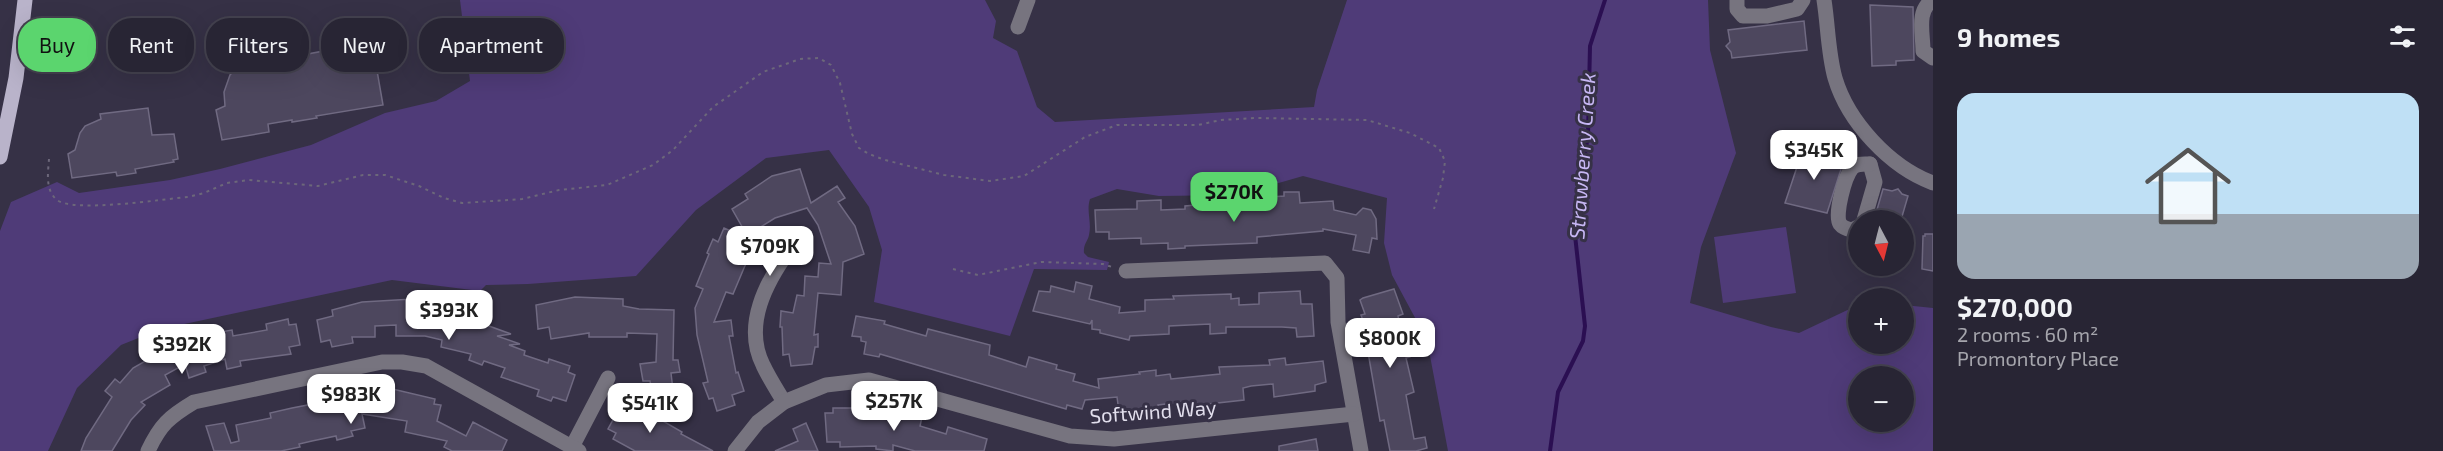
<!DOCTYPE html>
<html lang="en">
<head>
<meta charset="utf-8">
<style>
  body { margin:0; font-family:"Exo 2",sans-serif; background:#302d3c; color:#f1f3f6; height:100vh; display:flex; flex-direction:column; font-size:22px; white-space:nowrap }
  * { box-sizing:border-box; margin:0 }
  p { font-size:20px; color:#a5a5ac }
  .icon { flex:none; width:33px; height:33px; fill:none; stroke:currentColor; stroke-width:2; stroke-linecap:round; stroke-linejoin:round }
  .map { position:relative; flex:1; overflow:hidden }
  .details { display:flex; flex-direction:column; background:#282534; width:510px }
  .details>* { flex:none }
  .banner { position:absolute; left:18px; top:18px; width:570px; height:54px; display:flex; gap:12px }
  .needle { width:39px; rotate:173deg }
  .tools { position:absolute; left:1848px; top:210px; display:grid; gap:12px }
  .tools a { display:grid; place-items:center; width:66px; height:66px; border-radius:50%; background:#282534; box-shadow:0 6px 24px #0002,0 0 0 2px #44424f; font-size:30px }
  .price { position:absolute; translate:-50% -51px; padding:0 14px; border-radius:12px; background:#fff; color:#222; font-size:20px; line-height:39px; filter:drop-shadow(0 2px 3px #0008) }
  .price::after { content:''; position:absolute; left:50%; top:36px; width:18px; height:14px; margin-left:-9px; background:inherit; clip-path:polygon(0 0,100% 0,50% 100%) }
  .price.active { background:#5bd56e; color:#111 }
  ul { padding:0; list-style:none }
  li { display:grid; align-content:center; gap:12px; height:318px; padding:0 24px }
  li span { display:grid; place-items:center; height:186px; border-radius:18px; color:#555 }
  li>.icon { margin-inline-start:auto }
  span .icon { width:108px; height:108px; fill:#fffc; stroke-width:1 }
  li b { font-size:26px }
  h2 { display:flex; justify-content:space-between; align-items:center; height:72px; padding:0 24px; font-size:26px }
  .pill { padding:0 21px; border-radius:24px; background:#282534; box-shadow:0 6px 24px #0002,0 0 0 2px #44424f; font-size:21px; line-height:54px }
  .pill.active { background:#5bd56e; color:#111 }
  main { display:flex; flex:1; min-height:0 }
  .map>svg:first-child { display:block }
  .green { fill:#4f3b78; fill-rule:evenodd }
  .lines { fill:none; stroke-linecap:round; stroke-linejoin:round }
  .stream { stroke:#2b0f52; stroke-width:4 }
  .building { fill:#4d475e; stroke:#706a82; stroke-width:1.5 }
  .path { stroke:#6c677a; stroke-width:2; stroke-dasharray:3 4.5; stroke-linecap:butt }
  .minor { stroke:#77747f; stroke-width:15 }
  .major { stroke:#b9b3ca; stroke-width:15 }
  .labels { text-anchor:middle; stroke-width:6; stroke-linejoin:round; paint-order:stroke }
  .street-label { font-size:20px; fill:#e2dfed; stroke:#363146 }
  .water-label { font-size:21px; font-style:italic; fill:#c7b7f4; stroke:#363146 }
</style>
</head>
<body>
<main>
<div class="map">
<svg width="1933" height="451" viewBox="0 0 1933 451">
  <rect width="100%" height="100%" fill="#363146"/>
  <g class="green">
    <path d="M 460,0 L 985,0 L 996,21 L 993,38 L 1017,51 L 1037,107 L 1055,122 L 1314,107 L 1317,90 L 1347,0 L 1708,0 L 1710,50 L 1736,153 L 1701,247 L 1690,303 L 1771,327 L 1799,333 L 1858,305 L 1858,344 L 1904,344 L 1904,305 L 1933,308 L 1933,451 L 1448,451 L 1427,340 L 1392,275 L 1384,243 L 1387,198 L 1303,176 L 1237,195 L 1159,196 L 1117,189 L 1090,199 C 1086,211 1092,222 1089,235 C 1088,241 1083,244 1084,253 L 1088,257 L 1109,262 L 1107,270 L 1034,269 L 1010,336 L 874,302 L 882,250 L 869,207 L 829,150 L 766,158 L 696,210 L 636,276 L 528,284 L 486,285 L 480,291 L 392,280 L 161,329 L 121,345 L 77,388 L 48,451 L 0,451 L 0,231 L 11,202 L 57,182 L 79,193 L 170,180 L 220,169 L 311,145 L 385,113 L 436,101 L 470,81 ZM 1858,376 L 1904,376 L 1904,422 L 1858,422 Z"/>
    <polygon points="1786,227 1796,293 1723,303 1714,237"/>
  </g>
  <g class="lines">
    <polyline class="stream" points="1550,451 1558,392 1583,341 1585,326 1574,226 1588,135 1590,46 1605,0"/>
  </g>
  <g class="building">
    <polygon points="1870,5 1913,7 1914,60 1896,61 1896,65 1872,66"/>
    <polygon points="1804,21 1807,50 1732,58 1731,52 1726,46 1730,42 1728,30"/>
    <polygon points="372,42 383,105 316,116 317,118 292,122 292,120 268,124 269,132 222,140 216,110 225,106 224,92 230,75 239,65 253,58 252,51 284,45 286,58"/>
    <polygon points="148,108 152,135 174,134 178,159 173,160 174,162 135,169 136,173 117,176 116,172 72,178 68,154 75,150 80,133 85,126 101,119 100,114"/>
    <polygon points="1804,146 1826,153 1827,158 1843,163 1827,213 1785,203"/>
    <polygon points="800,169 811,203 837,186 845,198 838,202 855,226 864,254 843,262 841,295 818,293 814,335 818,334 818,347 815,347 812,364 791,366 789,354 783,355 782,327 780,327 781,311 793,313 797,295 804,296 805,276 818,277 819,263 831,264 818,225 807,208 775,218 754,231 745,253 750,255 744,268 733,294 726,292 714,322 731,320 733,336 729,336 736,373 738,372 744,391 732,395 735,405 717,411 713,398 709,399 703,383 708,382 697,335 695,308 703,289 696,286 709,254 707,253 713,239 718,242 724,228 749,239 732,209 748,199 745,194 772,176"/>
    <polygon points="1883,189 1892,191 1898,189 1902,194 1908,196 1901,220 1874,220"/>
    <polygon points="1284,192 1299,192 1300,203 1333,201 1334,210 1356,215 1363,208 1371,210 1376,219 1377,239 1372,238 1369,253 1353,250 1356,235 1323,229 1323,231 1257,237 1257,243 1185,246 1185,248 1168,249 1168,243 1141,244 1141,238 1109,239 1109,232 1096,232 1095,210 1137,209 1137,201 1161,200 1161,210 1185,209 1185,206 1196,205 1223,205 1223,210 1270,208 1270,197 1284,196"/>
    <polygon points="1925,234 1933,234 1933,271 1922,269 1923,236 1925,236"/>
    <polygon points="1076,282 1092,286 1089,299 1120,307 1119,313 1145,311 1145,300 1174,299 1173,296 1231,294 1231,299 1239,298 1239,305 1259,304 1259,293 1300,291 1301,304 1312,304 1314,336 1297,337 1296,328 1282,327 1226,327 1226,333 1210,334 1210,324 1169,326 1169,334 1130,336 1129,340 1100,333 1100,330 1092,329 1092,320 1090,324 1033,311 1039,291 1050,292 1051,286 1074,292"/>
    <polygon points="1394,289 1403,314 1398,316 1403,343 1408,342 1410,357 1406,358 1414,392 1406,395 1414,439 1425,437 1427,448 1416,451 1390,451 1384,420 1380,421 1365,335 1368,334 1361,315 1365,314 1360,300 1363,298"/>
    <polygon points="575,297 623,299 623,306 639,309 674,310 673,360 678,360 680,372 671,373 673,390 652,392 650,381 643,381 640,364 656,362 657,334 627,333 627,337 589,337 589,333 551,339 549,327 538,329 536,305"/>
    <polygon points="413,299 413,304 426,303 426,312 447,316 448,310 465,314 464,317 511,334 497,336 520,344 509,345 525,351 524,355 548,363 549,359 570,366 568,372 575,375 566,401 553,397 551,401 537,396 539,390 501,377 505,368 484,361 482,365 469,360 471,354 441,347 442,340 425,336 396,336 396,325 375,326 375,337 352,337 353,343 332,347 330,340 321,342 317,320 333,316 332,310 362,302"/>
    <polygon points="856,316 885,321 884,324 926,336 928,329 990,345 989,355 1026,367 1029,357 1057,365 1056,369 1075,374 1073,381 1099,388 1098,379 1140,374 1139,372 1156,370 1156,376 1170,374 1171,379 1220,374 1219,367 1270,365 1269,360 1285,358 1286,365 1323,361 1326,382 1315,385 1315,391 1274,397 1273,384 1251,386 1243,388 1244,400 1182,407 1182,402 1158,405 1159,410 1144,411 1144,409 1119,412 1117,397 1085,400 1082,409 1067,405 1066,409 880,354 879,357 864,354 866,342 861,341 861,337 852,336"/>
    <polygon points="288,319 289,325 296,324 300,345 289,347 291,354 240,361 241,366 227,369 225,359 204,366 206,372 189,378 185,364 165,375 170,385 141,402 145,405 131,420 112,451 81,451 86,438 112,397 105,391 115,379 120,383 133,368 156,355 152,348 161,342 169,353 221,336 220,332 232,330 233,336 267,330 266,324"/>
    <polygon points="384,387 435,399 434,404 441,405 437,421 466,436 473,422 507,440 502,451 452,451 444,447 447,441 405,432 407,421 362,414 365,428 351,431 353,436 337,440 336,436 312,441 299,444 300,447 281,451 214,451 206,426 224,423 231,443 239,441 236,425 271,418 270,413 292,408 344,398 345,403 372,397 373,392 382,394"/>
    <polygon points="833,408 860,408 908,413 922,417 920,426 946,434 948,427 987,439 984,451 915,451 893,445 893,451 876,449 876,446 840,447 840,442 827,442 825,413 833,413"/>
    <polygon points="619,409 632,414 635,410 657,422 656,417 682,432 681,434 713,451 635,451 613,439 616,433 608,429"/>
    <polygon points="806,423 818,451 775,451 798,441 793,429"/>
    <polygon points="1316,439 1318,451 1279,451 1279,446"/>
  </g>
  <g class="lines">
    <g class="path">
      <path d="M 49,159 C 48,173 45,190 57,200 C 74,213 163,199 188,197 L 204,193 L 227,183 L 249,180 L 318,186 L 363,175 L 385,175 L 419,186 L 444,198 L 462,203 L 522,199 L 559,190 L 607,185 L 653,165 L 673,150 L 713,107 L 763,72 L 800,59 L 819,58 L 831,65 L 840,83 L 852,134 L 859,148 L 869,154 L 885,160 L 944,175 L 990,181 L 1024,176 L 1085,137 L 1117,125 L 1198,125 L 1221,120 L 1256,118 L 1367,120 L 1410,133 L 1439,148 L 1445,161 L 1443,178 L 1434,209"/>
      <polyline points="953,269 978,275 1041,262 1103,264 1112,267"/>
    </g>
    <g class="minor">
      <polyline points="1737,0 1737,9 1743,16 1767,16 1797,9 1803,0"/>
      <path d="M 1824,0 C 1828,25 1828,53 1835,78 C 1848,122 1890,167 1933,183"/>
      <path d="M 1933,0 C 1916,10 1923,33 1923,51 L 1933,58"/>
      <polyline points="1018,27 1028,0"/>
      <polyline points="1864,220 1875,182 1870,164"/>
      <path d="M 1858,227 L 1852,230 C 1847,229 1843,228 1840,224 C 1834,215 1845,176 1852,168 C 1857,163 1863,164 1870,164"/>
      <polyline points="1126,271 1325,263 1337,278 1338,322 1361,451"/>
      <path d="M 784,402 C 777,390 769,378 763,365 C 743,325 766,282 790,249"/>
      <polyline points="572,447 608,378"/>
      <path d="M 148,451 C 160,425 169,417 194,402 L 382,362 L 402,362 L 426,366 L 579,451"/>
      <polyline points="735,451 758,422 784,402 826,385 869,380 1070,436 1114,439 1354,414"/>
    </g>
    <polyline class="major" points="0,157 16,78 25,0"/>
  </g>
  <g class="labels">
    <g class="street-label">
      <text transform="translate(1153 412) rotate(-4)" y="7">Softwind Way</text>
    </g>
    <g class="water-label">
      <text transform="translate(1583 156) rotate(-86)" y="7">Strawberry Creek</text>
    </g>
  </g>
</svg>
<div class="tools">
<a><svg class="needle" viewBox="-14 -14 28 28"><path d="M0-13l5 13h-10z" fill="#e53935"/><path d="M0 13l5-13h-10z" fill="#a5a5ac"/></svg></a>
<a>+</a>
<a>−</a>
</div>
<b class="price" style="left:1814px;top:181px">$345K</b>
<b class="price active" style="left:1234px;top:223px">$270K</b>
<b class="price" style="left:770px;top:277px">$709K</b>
<b class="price" style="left:449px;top:341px">$393K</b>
<b class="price" style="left:1390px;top:369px">$800K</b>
<b class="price" style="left:182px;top:375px">$392K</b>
<b class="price" style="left:351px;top:425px">$983K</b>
<b class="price" style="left:894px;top:432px">$257K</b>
<b class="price" style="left:650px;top:434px">$541K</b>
<div class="banner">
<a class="pill active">Buy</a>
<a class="pill">Rent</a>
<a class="pill">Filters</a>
<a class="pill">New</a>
<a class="pill">Apartment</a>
</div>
</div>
<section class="details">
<h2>9 homes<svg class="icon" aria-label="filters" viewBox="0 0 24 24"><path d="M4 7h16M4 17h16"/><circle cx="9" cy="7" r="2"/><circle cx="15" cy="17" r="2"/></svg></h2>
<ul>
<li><span style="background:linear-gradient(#bfe0f5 65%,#9aa5b1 0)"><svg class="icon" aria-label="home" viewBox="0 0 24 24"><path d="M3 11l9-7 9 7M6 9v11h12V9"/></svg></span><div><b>$270,000</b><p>2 rooms · 60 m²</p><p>Promontory Place</p></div></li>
</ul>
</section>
</main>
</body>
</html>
